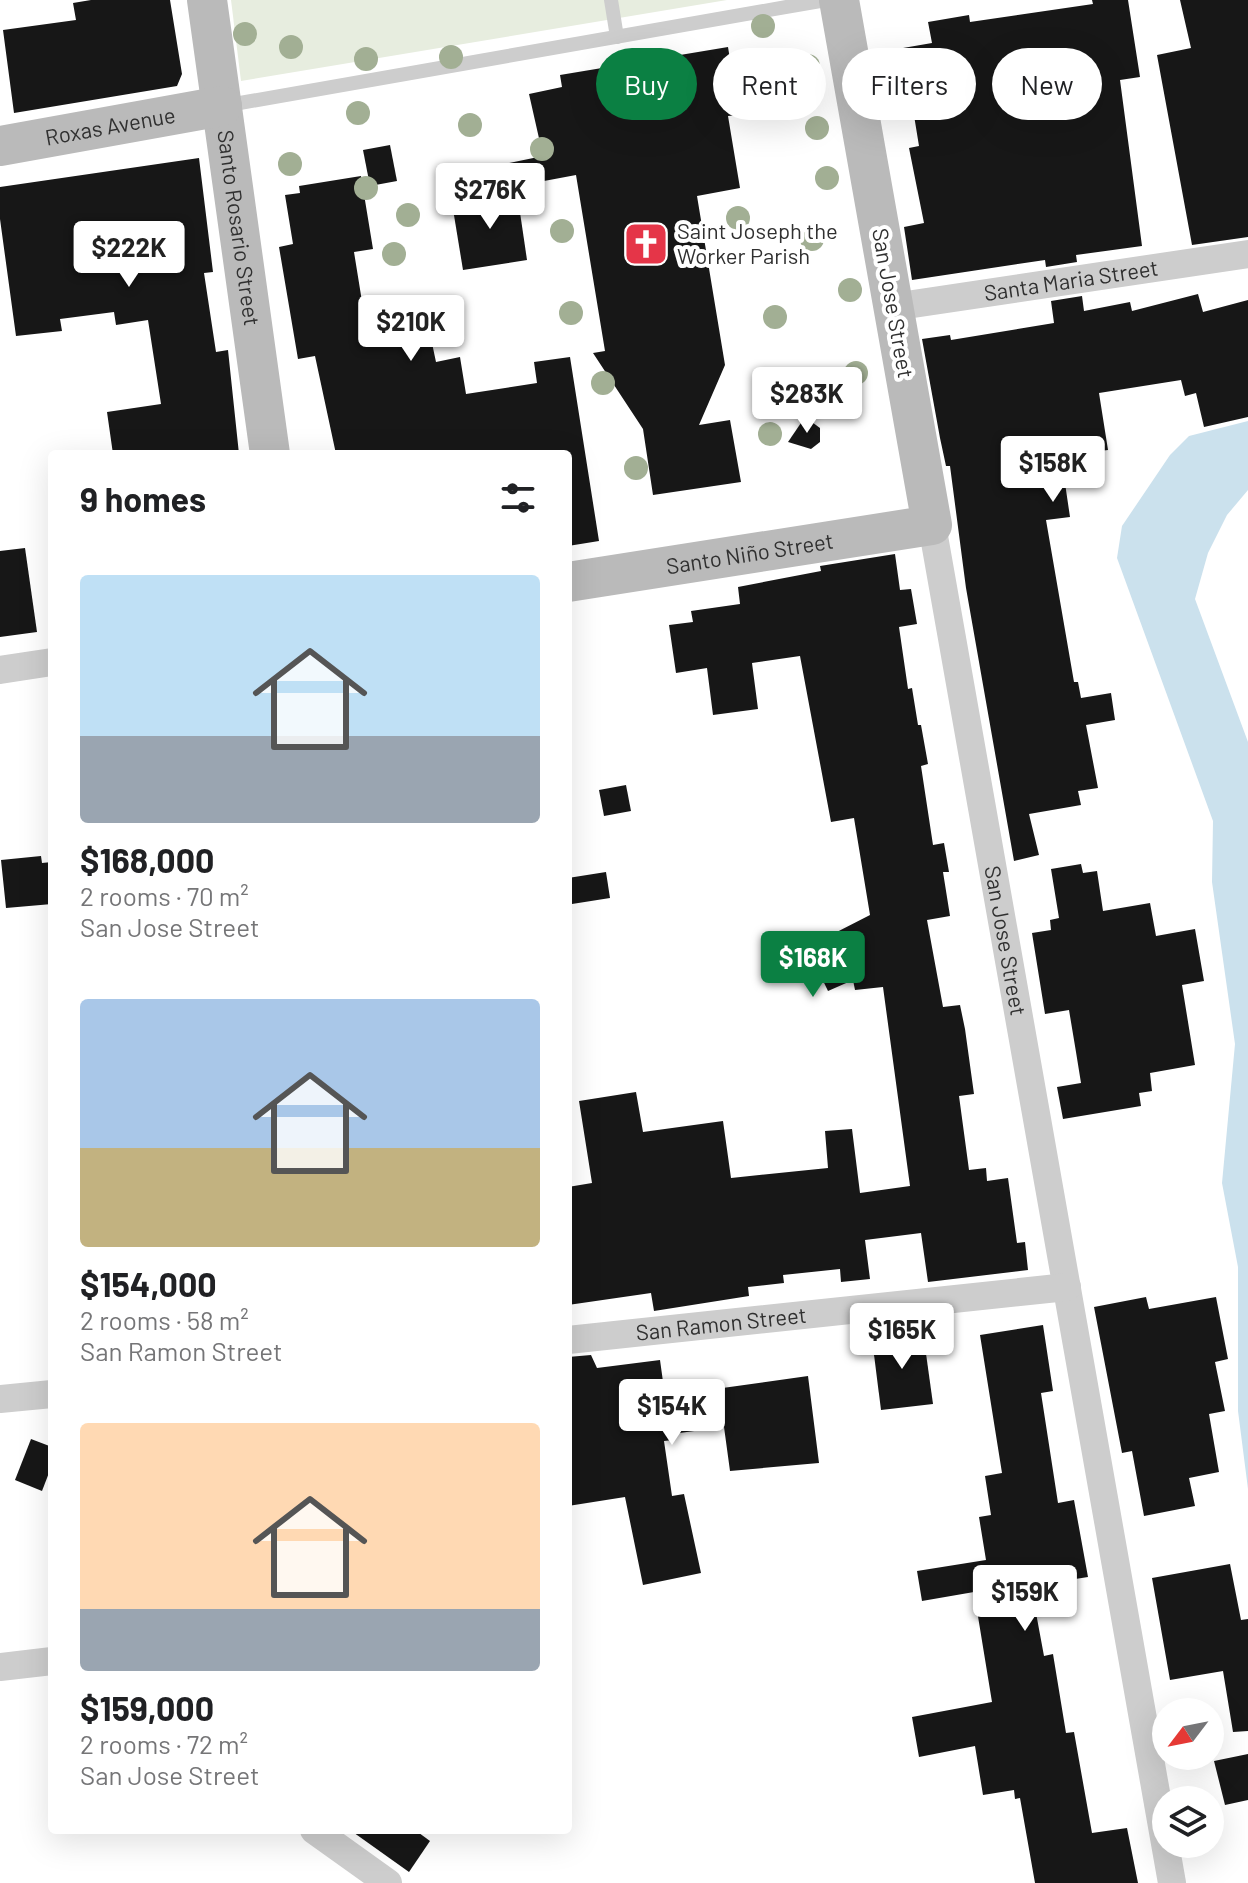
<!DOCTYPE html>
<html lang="en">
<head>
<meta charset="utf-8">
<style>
  body { margin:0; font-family:Barlow,sans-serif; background:#f6f6f6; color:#202124; height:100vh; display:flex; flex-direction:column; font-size:30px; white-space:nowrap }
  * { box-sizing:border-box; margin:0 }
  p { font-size:26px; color:#757577 }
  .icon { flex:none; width:44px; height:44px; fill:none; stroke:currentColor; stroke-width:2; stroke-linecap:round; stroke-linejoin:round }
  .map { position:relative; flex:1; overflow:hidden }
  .panel { position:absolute; left:48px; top:450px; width:524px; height:1384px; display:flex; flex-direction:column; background:#fff; border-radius:8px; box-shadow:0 8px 32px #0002 }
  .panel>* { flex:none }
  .top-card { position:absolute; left:596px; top:48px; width:532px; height:72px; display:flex; gap:16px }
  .needle { width:52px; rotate:238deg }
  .tools { position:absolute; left:1152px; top:1698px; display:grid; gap:16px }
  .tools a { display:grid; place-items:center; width:72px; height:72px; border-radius:50%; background:#fff; box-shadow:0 8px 32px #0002; font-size:40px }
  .price { position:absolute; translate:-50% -68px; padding:0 18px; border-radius:8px; background:#fff; color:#222; font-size:26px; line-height:52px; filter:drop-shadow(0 2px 4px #0008) }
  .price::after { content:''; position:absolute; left:50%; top:48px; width:24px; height:18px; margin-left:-12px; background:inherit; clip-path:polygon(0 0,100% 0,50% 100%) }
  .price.selected { background:#0b8043; color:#fff }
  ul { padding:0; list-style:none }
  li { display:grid; align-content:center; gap:16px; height:424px; padding:0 32px }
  li span { display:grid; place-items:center; height:248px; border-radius:8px; color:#555 }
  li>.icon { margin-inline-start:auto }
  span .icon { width:144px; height:144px; fill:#fffc; stroke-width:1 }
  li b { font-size:34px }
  h2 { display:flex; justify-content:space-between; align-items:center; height:96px; padding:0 32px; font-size:34px }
  .tag { padding:0 28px; border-radius:36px; background:#fff; box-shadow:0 8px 32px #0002; font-size:28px; line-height:72px }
  .tag.selected { background:#0b8043; color:#fff }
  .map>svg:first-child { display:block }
  .green { fill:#e7eddf }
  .water { fill:#cbe1ed }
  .building { fill:#171717 }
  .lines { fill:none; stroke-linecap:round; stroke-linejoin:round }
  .service { stroke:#cdcdcd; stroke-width:14 }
  .minor { stroke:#cdcdcd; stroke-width:28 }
  .secondary { stroke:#bababa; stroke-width:40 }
  .tree { fill:#a2af94 }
  .labels { text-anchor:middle; stroke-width:8; stroke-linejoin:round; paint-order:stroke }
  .street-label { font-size:22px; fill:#303030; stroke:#fff }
  .poi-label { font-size:22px; fill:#303030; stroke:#fff; text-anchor:start }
</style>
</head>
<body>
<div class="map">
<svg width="1248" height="1883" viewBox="0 0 1248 1883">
  <rect width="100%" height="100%" fill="#fff"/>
  <polygon class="green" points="231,0 727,0 241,81"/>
  <polygon class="water" points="1248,421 1248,490 1227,515 1208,553 1195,599 1248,742 1248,1489 1238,1411 1238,1267 1222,1183 1235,1044 1212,882 1213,821 1117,558 1122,526 1170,455 1189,436"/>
  <g class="building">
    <polygon points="91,0 170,0 182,74 177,86 14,113 3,30 76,20 73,3"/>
    <polygon points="1092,0 1128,0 1140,77 1120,80 1142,246 1076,255 1077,262 1046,267 1045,260 912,280 904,227 924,223 909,148 919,146 903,48 932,43 928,22 969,15 970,22 1093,4"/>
    <polygon points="1180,0 1248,0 1248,237 1192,245 1157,55 1191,48"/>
    <polygon points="728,47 739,115 728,116 740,188 697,196 725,365 699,425 730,420 741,482 653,495 643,429 593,353 605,351 576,175 490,191 485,168 543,156 529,94 562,87 560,75"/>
    <polygon points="390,145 397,181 370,186 363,150"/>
    <polygon points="199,158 213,272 204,273 216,352 228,350 239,454 113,454 107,412 161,404 148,320 116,325 114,312 60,319 62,331 16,336 0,219 0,187"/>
    <polygon points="361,176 373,249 354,252 365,320 425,310 436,362 460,357 466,394 537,383 534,362 570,357 599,541 568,546 568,454 336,454 315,356 298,359 279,247 293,244 285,195 300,193 299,186"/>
    <polygon points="517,192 527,260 463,270 452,203"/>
    <polygon points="1198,294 1203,312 1248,300 1248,417 1204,427 1196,393 1185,396 1181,380 1099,393 1108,450 1061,456 1070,517 1046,520 1074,682 1078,682 1081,698 1111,693 1115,720 1086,725 1098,788 1078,791 1081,805 1029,814 1039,855 1014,861 966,588 950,466 946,466 940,438 922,339 950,335 951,340 1054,323 1051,301 1082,296 1084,311 1130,302 1132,311"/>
    <polygon points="805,417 820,428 820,442 811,449 788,442"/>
    <polygon points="25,548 37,632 0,637 0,551"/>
    <polygon points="895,554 900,590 911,589 917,624 899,627 908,689 912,688 918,725 921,725 928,764 921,766 933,845 944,843 949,872 943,872 950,916 927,920 943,1007 960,1005 965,1029 974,1094 959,1096 969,1170 986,1168 987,1181 1008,1178 1017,1243 1025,1242 1028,1270 928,1282 921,1233 865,1240 870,1279 841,1282 840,1269 783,1275 784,1283 748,1287 749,1296 654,1311 651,1293 568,1305 568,1187 592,1183 579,1101 636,1092 643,1132 723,1121 731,1178 828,1168 825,1131 852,1129 860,1193 910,1186 883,987 855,990 853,980 828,991 812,958 834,948 829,936 870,915 854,818 831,822 800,656 752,663 758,709 713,715 707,668 676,673 669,625 693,622 691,611 740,604 738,587 821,571 820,566"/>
    <polygon points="626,785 631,811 604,816 599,790"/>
    <polygon points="41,856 42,863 52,862 52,904 6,908 1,860"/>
    <polygon points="1081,864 1083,873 1097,871 1103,911 1150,903 1156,936 1195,929 1204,981 1182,985 1195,1065 1150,1073 1152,1091 1139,1093 1141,1106 1063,1119 1057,1087 1081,1083 1076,1052 1069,1010 1045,1014 1032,933 1051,930 1050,920 1059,918 1051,869"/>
    <polygon points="606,872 610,898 572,904 568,878"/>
    <polygon points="1146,1297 1149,1309 1216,1297 1228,1359 1215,1362 1225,1411 1209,1414 1219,1472 1189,1478 1195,1506 1144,1516 1132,1451 1122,1453 1094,1307"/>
    <polygon points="1043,1325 1053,1391 1041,1393 1058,1503 1074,1500 1088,1577 1031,1586 1044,1656 1053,1654 1066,1733 1074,1732 1092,1833 1127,1828 1138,1883 1035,1883 1020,1798 1015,1799 1014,1790 983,1795 975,1746 919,1757 912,1717 992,1702 974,1592 922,1601 917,1571 986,1560 979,1517 991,1515 985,1476 1002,1473 980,1335"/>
    <polygon points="923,1332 933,1404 881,1410 872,1339"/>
    <polygon points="591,1355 597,1368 660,1360 665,1396 808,1376 819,1463 730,1471 724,1427 672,1434 673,1440 664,1441 672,1496 684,1494 701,1573 643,1585 625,1497 568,1506 568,1357"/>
    <polygon points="31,1439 52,1447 52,1465 42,1491 15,1480"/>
    <polygon points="1230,1564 1241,1620 1248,1619 1248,1731 1233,1732 1223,1671 1170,1680 1152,1578"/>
    <polygon points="1248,1754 1248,1800 1225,1805 1214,1761"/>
    <polygon points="350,1830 415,1830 430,1841 409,1872"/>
  </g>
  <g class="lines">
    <g class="service">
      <polyline points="611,0 617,37"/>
      <polyline points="223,106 826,0"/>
    </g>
    <g class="minor">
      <path id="s1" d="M 893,307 L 1248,254"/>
      <path id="s2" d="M 932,525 L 1172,1883"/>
      <polyline points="0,670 52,662"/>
      <path id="s3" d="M 568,1340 L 1067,1287"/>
      <polyline points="0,1399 52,1394"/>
      <polyline points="0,1667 52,1661"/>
      <polyline points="314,1830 388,1883"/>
    </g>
    <g class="secondary">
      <path id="s4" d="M 207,0 L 270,454"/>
      <path id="s5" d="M 0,146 L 222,106"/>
      <path id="s6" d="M 568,582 L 932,525 L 839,0"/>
    </g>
  </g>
  <g class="tree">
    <circle cx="763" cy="26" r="12"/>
    <circle cx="245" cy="34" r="12"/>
    <circle cx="291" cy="47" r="12"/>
    <circle cx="451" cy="57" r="12"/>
    <circle cx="366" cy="59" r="12"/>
    <circle cx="808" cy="66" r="12"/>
    <circle cx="358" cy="113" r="12"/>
    <circle cx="470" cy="125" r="12"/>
    <circle cx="817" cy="128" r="12"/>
    <circle cx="542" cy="149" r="12"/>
    <circle cx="290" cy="164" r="12"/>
    <circle cx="827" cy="178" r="12"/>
    <circle cx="366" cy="188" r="12"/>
    <circle cx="408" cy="215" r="12"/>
    <circle cx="738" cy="218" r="12"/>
    <circle cx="562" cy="231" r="12"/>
    <circle cx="812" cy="239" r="12"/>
    <circle cx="394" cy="254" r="12"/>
    <circle cx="850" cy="290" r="12"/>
    <circle cx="571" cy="313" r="12"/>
    <circle cx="775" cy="317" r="12"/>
    <circle cx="856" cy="373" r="12"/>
    <circle cx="603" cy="383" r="12"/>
    <circle cx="770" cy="434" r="12"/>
    <circle cx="636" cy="468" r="12"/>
  </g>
  <defs>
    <g id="church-square" transform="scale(2.3)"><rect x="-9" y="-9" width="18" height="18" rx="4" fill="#e53548" stroke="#fff"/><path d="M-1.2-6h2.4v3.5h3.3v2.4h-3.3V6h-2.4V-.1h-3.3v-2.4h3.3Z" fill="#fff"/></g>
  </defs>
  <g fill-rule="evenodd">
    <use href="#church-square" x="646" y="244"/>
  </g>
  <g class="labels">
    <g class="street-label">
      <text dy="8" stroke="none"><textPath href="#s5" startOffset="112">Roxas Avenue</textPath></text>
      <text dy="8" stroke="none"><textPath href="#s4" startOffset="230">Santo Rosario Street</textPath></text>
      <text dy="8" stroke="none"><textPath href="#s1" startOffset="180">Santa Maria Street</textPath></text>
      <text transform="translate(893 303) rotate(80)" y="8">San Jose Street</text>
      <text dy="8" stroke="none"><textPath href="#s6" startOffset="184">Santo Niño Street</textPath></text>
      <text dy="8" stroke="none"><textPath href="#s2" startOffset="422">San Jose Street</textPath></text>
      <text dy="8" stroke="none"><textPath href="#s3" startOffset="154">San Ramon Street</textPath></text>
    </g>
    <g class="poi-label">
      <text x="677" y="239">Saint Joseph the<tspan x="677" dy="25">Worker Parish</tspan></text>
    </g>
  </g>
</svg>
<div class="tools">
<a><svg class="needle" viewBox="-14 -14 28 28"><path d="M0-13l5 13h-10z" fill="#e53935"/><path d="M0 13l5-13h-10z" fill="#757577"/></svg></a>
<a><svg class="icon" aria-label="layers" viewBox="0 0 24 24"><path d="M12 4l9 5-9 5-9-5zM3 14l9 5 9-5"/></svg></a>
</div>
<b class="price" style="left:490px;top:231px">$276K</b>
<b class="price" style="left:129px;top:289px">$222K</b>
<b class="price" style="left:411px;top:363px">$210K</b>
<b class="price" style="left:807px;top:435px">$283K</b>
<b class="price" style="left:1053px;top:504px">$158K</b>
<b class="price selected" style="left:813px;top:999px">$168K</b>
<b class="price" style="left:902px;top:1371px">$165K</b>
<b class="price" style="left:672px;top:1447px">$154K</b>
<b class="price" style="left:1025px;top:1633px">$159K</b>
<div class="top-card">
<a class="tag selected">Buy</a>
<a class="tag">Rent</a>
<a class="tag">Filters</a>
<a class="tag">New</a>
</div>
<section class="panel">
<h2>9 homes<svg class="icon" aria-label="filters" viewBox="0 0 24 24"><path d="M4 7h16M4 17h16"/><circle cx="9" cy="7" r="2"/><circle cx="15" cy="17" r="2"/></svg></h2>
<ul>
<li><span style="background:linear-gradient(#bfe0f5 65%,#9aa5b1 0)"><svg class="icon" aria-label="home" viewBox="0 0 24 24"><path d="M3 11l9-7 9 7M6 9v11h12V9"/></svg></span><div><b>$168,000</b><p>2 rooms · 70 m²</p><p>San Jose Street</p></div></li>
<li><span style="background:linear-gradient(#a9c7e8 60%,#c2b280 0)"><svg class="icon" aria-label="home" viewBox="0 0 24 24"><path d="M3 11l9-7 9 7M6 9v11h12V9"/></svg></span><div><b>$154,000</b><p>2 rooms · 58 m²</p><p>San Ramon Street</p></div></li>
<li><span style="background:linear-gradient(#ffd9b3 75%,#9aa5b1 0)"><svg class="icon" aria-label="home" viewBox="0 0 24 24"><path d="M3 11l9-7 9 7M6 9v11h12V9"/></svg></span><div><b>$159,000</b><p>2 rooms · 72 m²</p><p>San Jose Street</p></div></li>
</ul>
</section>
</div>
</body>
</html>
